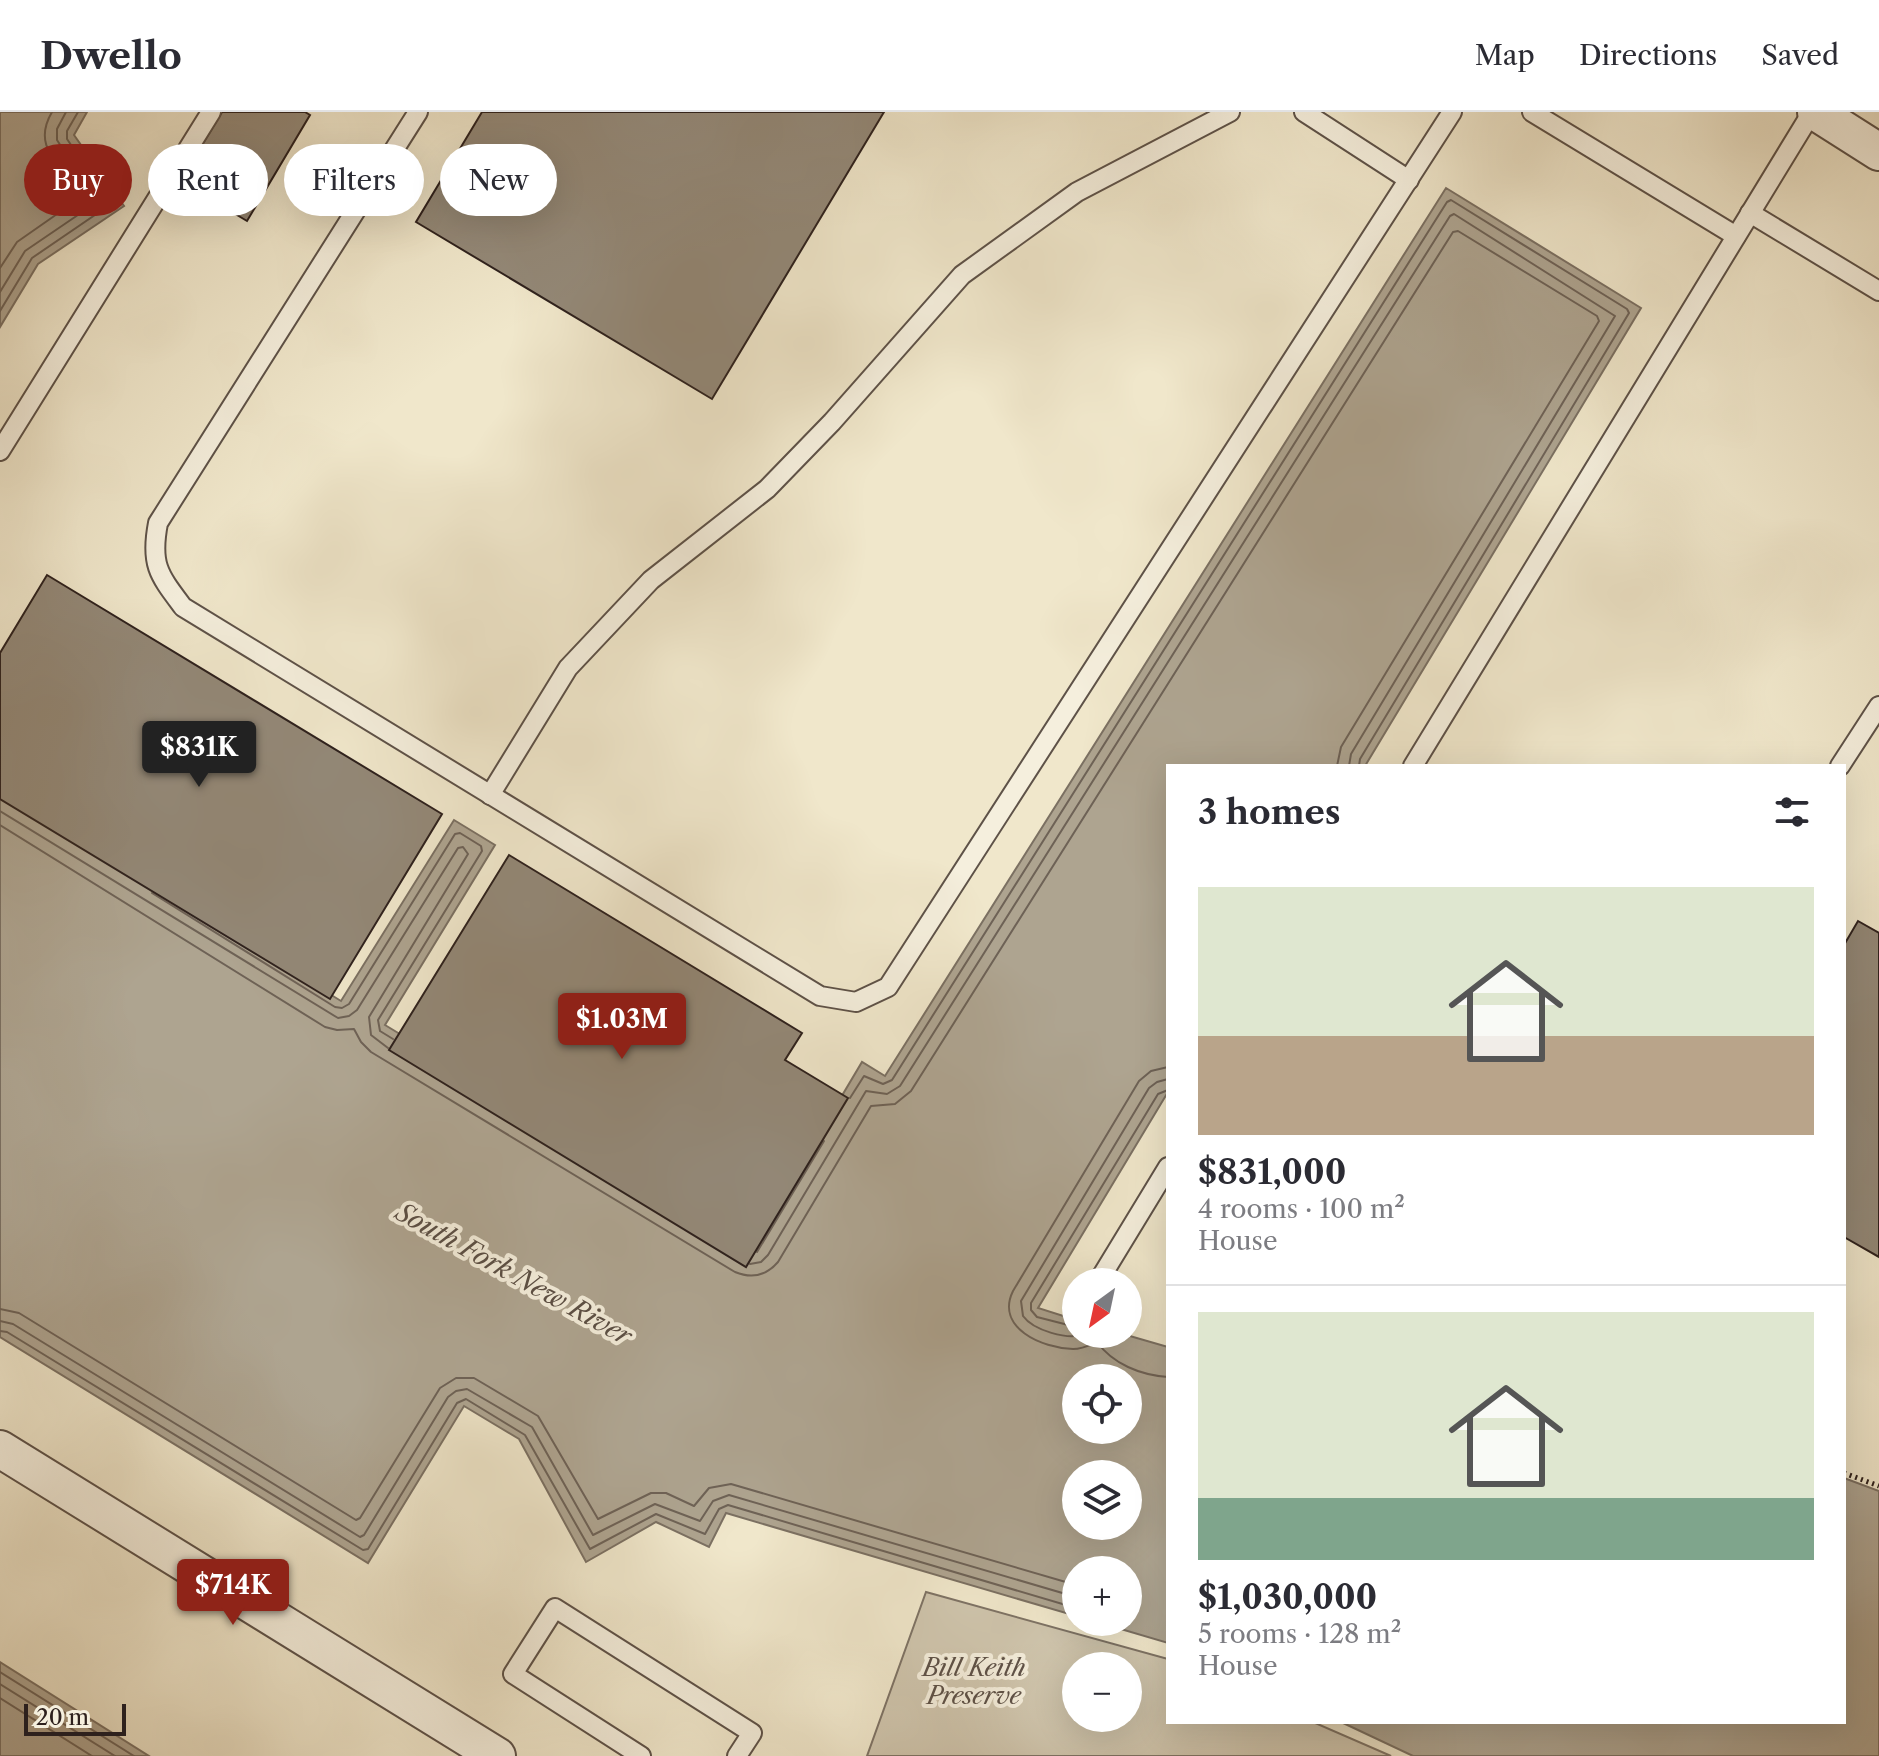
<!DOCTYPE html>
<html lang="en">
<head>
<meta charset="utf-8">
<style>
  body { margin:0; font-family:"Libre Caslon Text",serif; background:#f2f2f3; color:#2b2b33; height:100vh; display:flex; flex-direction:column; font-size:30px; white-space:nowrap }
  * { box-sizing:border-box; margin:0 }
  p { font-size:26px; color:#7c7c81 }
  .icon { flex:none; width:44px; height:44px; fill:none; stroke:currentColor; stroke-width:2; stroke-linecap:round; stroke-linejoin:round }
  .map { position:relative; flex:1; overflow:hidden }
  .sheet { position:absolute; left:1166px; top:652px; width:680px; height:960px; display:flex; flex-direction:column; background:#fff; border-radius:0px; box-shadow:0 8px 32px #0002 }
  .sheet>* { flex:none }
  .guide { position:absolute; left:24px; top:32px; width:760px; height:72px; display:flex; gap:16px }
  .needle { width:52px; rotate:213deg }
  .tools { position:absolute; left:1062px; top:1156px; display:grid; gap:16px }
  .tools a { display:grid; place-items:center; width:80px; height:80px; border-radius:50%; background:#fff; box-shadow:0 8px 32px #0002; font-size:40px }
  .scale { position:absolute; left:24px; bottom:20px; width:102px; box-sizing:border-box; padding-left:8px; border:4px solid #2e211d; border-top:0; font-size:22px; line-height:28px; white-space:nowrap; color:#2e211d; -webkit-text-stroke:6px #f5efdd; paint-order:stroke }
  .price { position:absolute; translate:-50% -68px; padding:0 18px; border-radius:8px; background:#8f2418; color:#fff; font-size:26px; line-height:52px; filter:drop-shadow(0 2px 4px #0008) }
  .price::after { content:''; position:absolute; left:50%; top:48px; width:24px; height:18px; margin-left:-12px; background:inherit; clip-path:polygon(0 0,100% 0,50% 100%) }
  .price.on { background:#222; color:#fff }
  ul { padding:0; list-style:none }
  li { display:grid; align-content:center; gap:16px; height:424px; padding:0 32px }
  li+li { border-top:2px solid #e1e1e2 }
  li span { display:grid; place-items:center; height:248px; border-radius:0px; color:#555 }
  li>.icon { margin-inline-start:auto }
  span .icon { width:144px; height:144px; fill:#fffc; stroke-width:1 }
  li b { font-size:34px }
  h2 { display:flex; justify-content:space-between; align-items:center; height:96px; padding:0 32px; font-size:34px }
  .pill { padding:0 28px; border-radius:36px; background:#fff; box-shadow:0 8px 32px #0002; font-size:28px; line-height:72px }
  .pill.on { background:#8f2418; color:#fff }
  header { display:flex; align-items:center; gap:48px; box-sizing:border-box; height:112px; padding:0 40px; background:#fff; border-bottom:2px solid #e1e1e2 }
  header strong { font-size:38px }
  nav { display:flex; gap:44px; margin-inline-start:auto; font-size:28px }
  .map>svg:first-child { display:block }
  .green { fill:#cfc5ad; stroke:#7e7365; stroke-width:2; fill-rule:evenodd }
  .water { fill:#aea490; stroke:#7b7062; stroke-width:2; fill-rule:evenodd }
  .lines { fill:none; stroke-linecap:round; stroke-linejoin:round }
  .shore { stroke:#6e6256; stroke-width:2 }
  .building { fill:#938877; stroke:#2e211d; stroke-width:2 }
  .lane-casing { stroke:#5e5248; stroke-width:22 }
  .street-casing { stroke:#5e5248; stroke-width:40 }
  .path { stroke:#2e211d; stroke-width:5; stroke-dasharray:2 4; stroke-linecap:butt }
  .lane { stroke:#f5efdd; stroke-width:18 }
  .street { stroke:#f5efdd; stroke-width:36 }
  .labels { text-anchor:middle; stroke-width:8; stroke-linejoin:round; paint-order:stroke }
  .park-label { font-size:24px; font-style:italic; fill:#5e5248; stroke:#f5efdd }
  .water-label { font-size:26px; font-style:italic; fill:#5b4f45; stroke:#f5efdd }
</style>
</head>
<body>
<header>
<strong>Dwello</strong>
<nav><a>Map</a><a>Directions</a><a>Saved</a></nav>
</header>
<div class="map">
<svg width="1879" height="1644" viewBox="0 0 1879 1644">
  <rect width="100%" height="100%" fill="#f0e7cb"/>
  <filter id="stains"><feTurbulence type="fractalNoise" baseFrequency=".0025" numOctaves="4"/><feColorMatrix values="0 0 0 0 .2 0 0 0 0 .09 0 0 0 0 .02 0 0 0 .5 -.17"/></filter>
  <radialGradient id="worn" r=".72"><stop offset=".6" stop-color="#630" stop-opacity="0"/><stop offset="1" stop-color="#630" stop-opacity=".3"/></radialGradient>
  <path class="green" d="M 926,1480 L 1168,1547 L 1168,1610 L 1313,1610 L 1391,1644 L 867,1644 ZM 1076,1554 L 1128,1554 L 1128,1606 L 1076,1606 Z"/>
  <g class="water">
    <polygon points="0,0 87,0 74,23 124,94 38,152 0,215"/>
    <path d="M 1446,76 L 1641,196 L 1365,654 L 1168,654 L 1168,980 L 1038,1196 L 1076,1208 L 1076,1222 L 1123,1222 L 1168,1235 L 1168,1531 L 1097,1510 L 1128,1510 L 1128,1458 L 1076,1458 L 1076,1504 L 726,1401 L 709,1435 L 656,1410 L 586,1450 L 519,1327 L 464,1294 L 368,1451 L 0,1225 L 0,678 L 341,889 L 454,708 L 495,733 L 385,913 L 752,1135 L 862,950 L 885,964 ZM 1076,1266 L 1128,1266 L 1128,1318 L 1076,1318 ZM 1076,1362 L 1128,1362 L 1128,1414 L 1076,1414 Z"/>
    <polygon points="1844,1366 1879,1379 1879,1644 1413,1644 1341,1610 1844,1610"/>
    <polygon points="0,1550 149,1644 0,1644"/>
  </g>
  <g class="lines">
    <g class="shore">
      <path d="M 0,156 L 17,130 L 80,86 C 67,54 29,39 52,0"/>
      <polyline points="0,180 25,139 97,90 57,28 57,17 66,0"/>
      <polyline points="0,199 32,146 111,92 67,27 67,19 78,0"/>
      <polyline points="0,699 338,906 349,904 357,898 458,736 463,735 468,742 369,905 371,923 388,936"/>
      <path d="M 0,713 L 325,915 L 337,918 L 354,917 L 361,930 L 371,940 L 735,1160 C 752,1167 766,1164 778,1150 L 871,994 L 895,992 L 911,979 L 1453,120 L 1458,119 L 1597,204 L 1599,209 L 1341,635 L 1337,654"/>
      <polyline points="152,781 335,895 342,896 349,892 455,722 460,721 481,734 482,739 378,908 380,919 393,927"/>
      <path d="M 1168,955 L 1151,959 L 1139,969 L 1013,1179 C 995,1216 1042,1236 1073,1237 C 1082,1237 1090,1233 1097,1230 C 1113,1252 1140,1263 1168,1265"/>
      <polyline points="850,986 864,964 883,972 892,968 1447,90 1451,88 1627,197 1629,201 1360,647 1359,654"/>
      <polyline points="757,1140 824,1029"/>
      <polyline points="750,1152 761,1150 768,1143 866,979 887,982 900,974 1450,104 1454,102 1615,204 1351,642 1349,654"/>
      <polyline points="0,1197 19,1201 356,1408 360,1406 440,1276 456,1266 474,1266 538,1304 598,1407 651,1381 666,1381 694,1394 709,1376 731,1372 1076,1473"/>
      <polyline points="0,1209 13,1212 360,1425 364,1423 448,1285 456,1279 467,1277 532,1315 593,1423 655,1392 700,1409 713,1389 729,1383 1076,1485"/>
      <polyline points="1076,1215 1037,1205 1031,1198 1031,1191 1158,982 1168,978"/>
      <polyline points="0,1219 7,1220 363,1438 368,1437 457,1291 466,1287 525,1323 590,1437 656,1402 705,1422 719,1397 728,1393 1076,1496"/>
      <path d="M 1085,1222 C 1068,1229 1033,1218 1023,1204 L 1021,1189 L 1149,976 L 1157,970 L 1168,967"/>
      <polyline points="0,1560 134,1644"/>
      <polyline points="0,1572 115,1644"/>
      <polyline points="0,1586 92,1644"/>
    </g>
  </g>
  <g class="building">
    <polygon points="222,0 305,0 310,3 247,109 180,69"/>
    <polygon points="482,0 884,0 712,287 416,110"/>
    <polygon points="47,463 442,702 330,887 0,687 0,541"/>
    <polygon points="509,743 802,921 785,948 848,986 746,1155 389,938"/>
    <polygon points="1858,809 1879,821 1879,1145 1844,1125 1844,833"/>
  </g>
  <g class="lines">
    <g class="lane-casing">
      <g id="lane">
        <path d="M 418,0 L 158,411 C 150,453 159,463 183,495 L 820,884 L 856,890 L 888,875 L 1452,0"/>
        <polyline points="1304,0 1409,68"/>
        <polyline points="1532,0 1736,124"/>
        <polyline points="1750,101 1879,179"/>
        <polyline points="0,339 211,0"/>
        <polyline points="1413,654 1812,0"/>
        <polyline points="1840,654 1879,594"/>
        <polyline points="490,683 568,556 651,468 767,377 832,310 962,163 1077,80 1230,0"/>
        <polyline points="1098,1170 1168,1055"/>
        <polyline points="641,1644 513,1562 555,1496 752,1621 737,1644"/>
      </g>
    </g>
    <g class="street-casing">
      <g id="street">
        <polyline points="1816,0 1879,40"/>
        <polyline points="0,1337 497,1644"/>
      </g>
    </g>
    <polyline class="path" points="1844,1361 1879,1374"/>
    <use href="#lane" class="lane"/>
    <use href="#street" class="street"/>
  </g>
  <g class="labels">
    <g class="park-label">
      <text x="974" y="1564">Bill Keith<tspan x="974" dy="28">Preserve</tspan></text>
    </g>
    <g class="water-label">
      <text transform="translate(514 1162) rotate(29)" y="9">South Fork New River</text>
    </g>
  </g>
  <rect width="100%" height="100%" filter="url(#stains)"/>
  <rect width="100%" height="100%" fill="url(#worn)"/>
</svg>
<div class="tools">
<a><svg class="needle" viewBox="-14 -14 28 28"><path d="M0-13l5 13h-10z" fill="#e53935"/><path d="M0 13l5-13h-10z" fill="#7c7c81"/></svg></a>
<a><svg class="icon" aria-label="locate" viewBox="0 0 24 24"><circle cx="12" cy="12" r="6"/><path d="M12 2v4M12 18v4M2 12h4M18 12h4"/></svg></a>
<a><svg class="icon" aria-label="layers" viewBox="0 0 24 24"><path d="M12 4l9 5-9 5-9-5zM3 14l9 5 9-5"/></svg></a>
<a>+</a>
<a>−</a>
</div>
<div class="scale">20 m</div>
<b class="price on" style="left:199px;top:677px">$831K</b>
<b class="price" style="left:622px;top:949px">$1.03M</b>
<b class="price" style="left:233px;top:1515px">$714K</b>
<div class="guide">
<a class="pill on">Buy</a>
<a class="pill">Rent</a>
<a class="pill">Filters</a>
<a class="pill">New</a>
</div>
<section class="sheet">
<h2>3 homes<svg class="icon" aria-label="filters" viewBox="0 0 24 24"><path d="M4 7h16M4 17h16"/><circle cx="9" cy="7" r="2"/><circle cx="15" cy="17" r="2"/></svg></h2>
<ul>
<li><span style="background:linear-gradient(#dfe7d0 60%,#b9a48a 0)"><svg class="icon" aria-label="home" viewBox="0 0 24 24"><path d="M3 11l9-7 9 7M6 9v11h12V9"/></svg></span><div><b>$831,000</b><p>4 rooms · 100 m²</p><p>House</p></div></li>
<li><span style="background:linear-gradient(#dfe7d0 75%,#7fa58c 0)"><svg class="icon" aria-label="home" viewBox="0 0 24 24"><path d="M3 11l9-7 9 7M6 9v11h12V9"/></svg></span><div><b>$1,030,000</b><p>5 rooms · 128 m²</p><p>House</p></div></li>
</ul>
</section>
</div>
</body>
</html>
